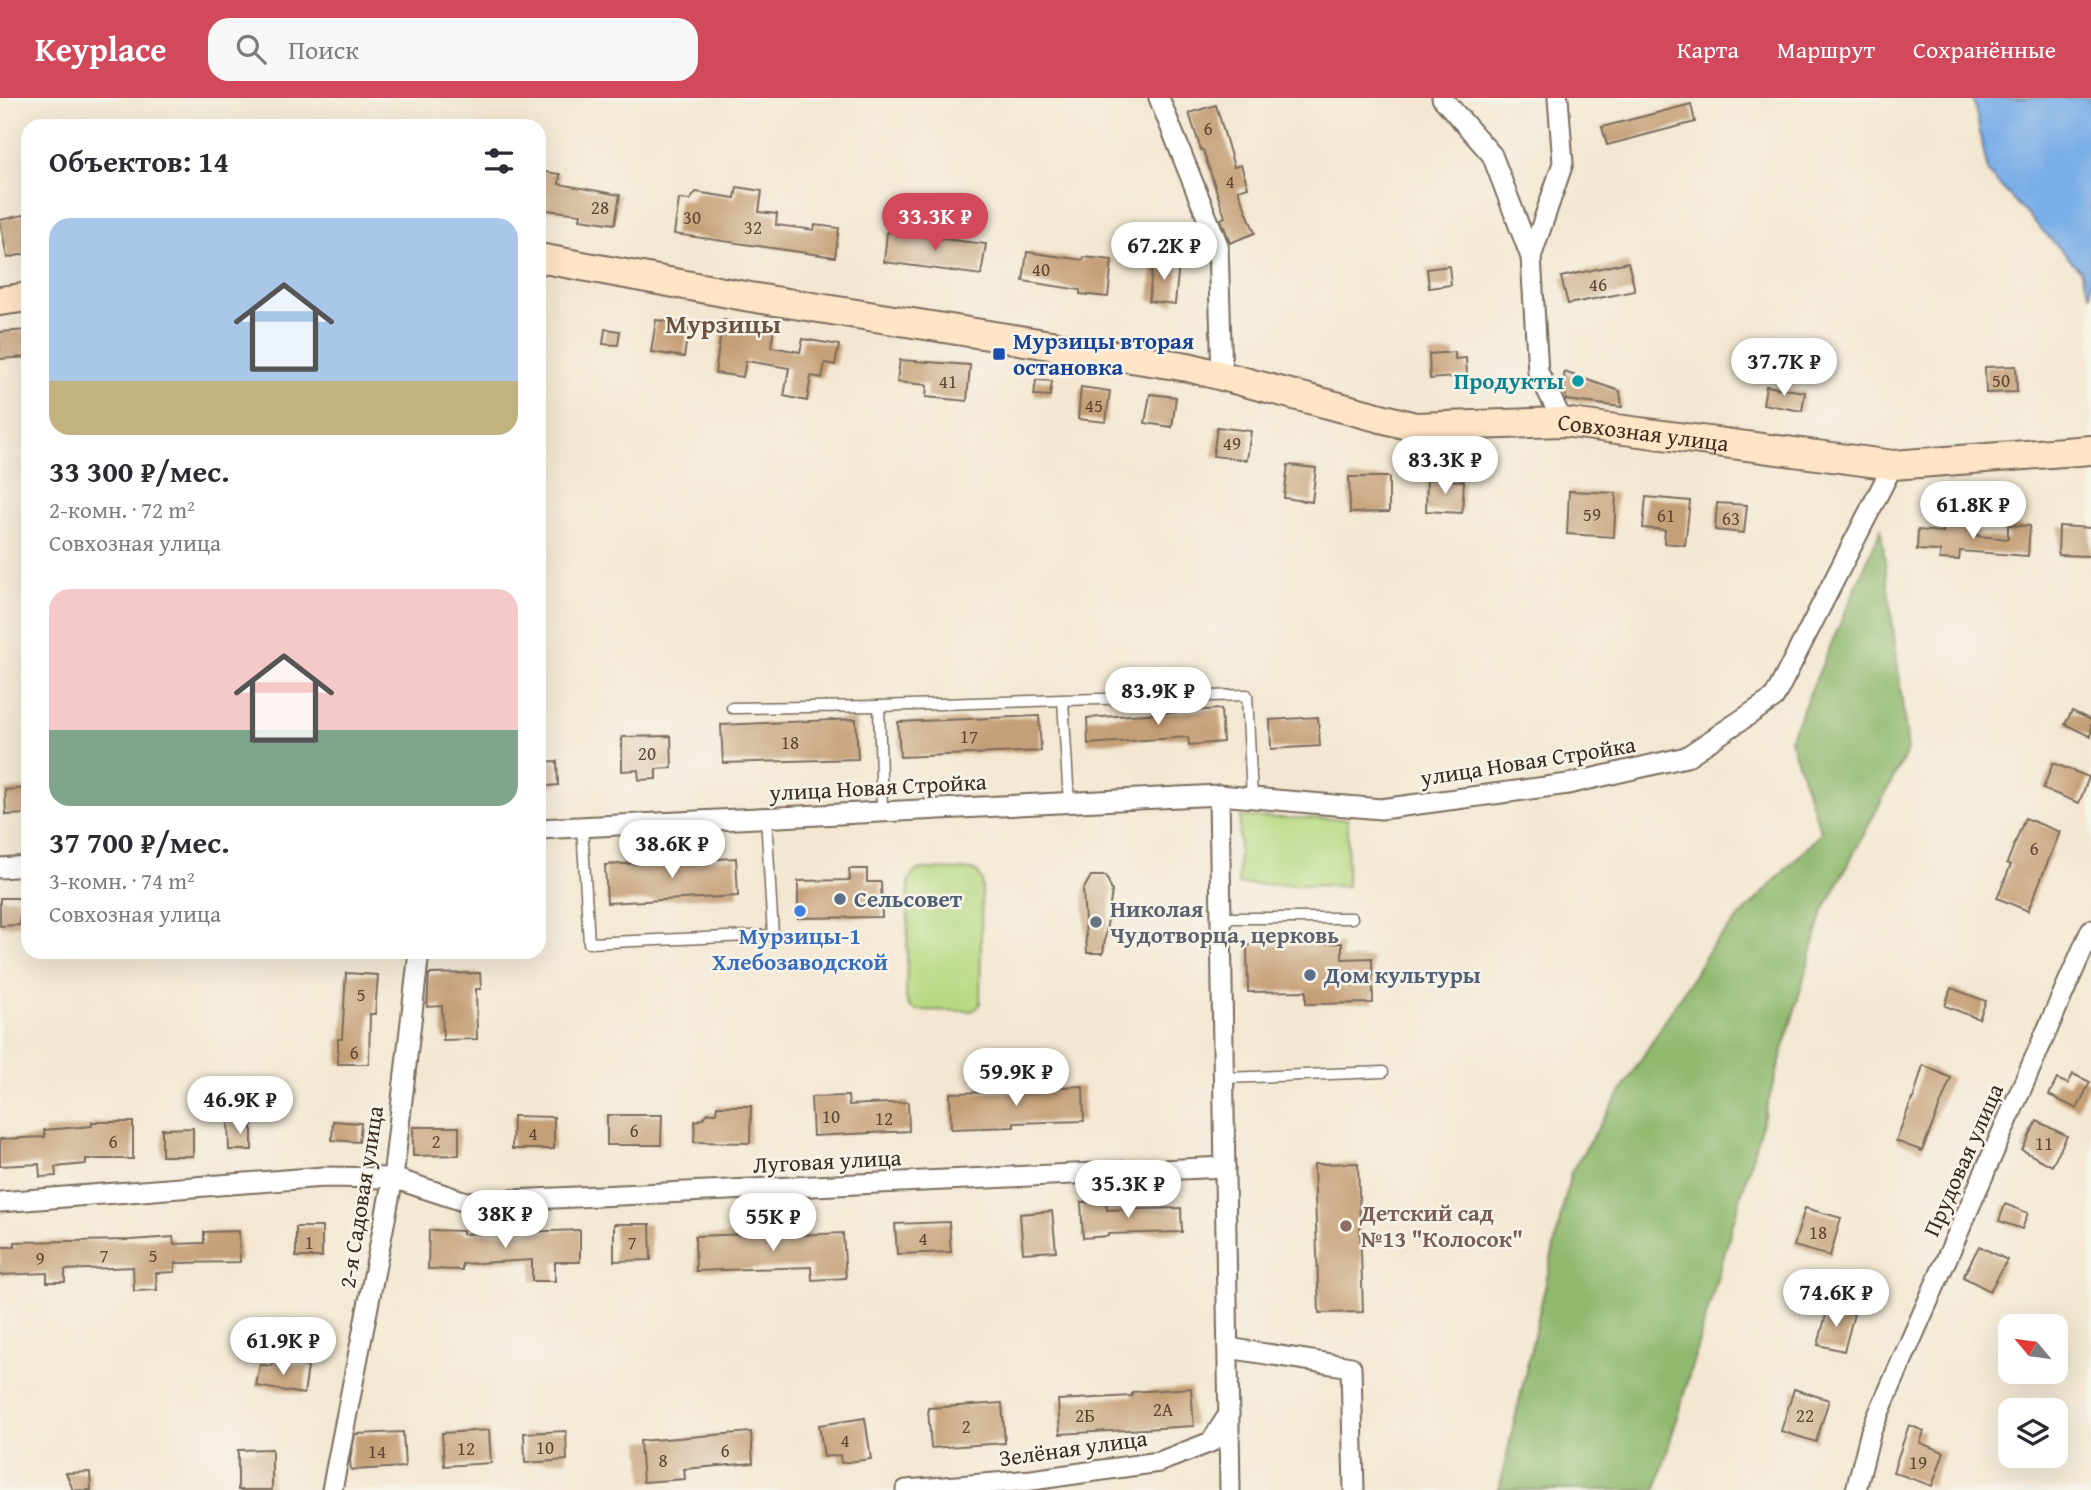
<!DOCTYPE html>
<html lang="ru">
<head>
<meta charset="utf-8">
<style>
  body { margin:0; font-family:"Gentium Book Plus",serif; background:#f7f7f7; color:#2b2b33; height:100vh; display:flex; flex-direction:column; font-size:26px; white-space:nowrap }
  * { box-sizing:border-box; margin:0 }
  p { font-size:23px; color:#7c7c81 }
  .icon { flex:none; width:38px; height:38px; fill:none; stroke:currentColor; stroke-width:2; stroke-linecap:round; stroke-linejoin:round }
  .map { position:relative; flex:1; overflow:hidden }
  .details { position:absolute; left:21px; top:21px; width:525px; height:840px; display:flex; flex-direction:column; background:#fff; border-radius:21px; box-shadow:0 7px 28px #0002 }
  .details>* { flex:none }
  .needle { width:46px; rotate:299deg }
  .buttons { position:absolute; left:1998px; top:1216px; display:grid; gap:14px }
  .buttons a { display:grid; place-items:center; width:70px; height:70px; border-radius:14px; background:#fff; box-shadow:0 7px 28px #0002; font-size:35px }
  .price { position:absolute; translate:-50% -60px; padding:0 16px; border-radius:24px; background:#fff; color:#222; font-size:23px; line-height:46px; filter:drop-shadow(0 2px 4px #0008) }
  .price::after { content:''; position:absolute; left:50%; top:42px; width:21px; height:16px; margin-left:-10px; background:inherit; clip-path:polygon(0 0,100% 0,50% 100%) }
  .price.selected { background:#d1495b; color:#fff }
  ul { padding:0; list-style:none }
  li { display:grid; align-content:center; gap:14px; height:371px; padding:0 28px }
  li span { display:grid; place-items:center; height:217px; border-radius:21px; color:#555 }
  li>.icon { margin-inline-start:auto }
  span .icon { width:126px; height:126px; fill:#fffc; stroke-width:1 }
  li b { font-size:30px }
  h2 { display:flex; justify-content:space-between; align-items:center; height:84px; padding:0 28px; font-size:30px }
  header { display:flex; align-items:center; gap:42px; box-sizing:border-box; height:98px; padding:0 35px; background:#d1495b; color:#fff }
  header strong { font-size:33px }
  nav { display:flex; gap:38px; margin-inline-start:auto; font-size:24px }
  .search { width:490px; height:63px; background:#f7f7f7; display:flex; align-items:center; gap:18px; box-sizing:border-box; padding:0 24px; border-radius:21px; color:#7c7c81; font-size:26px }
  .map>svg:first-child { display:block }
  .green { fill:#b6d981; stroke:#788250; stroke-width:2 }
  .forest { fill:#90b96f; stroke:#667246; stroke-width:2 }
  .water { fill:#7aaee7; stroke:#5a6c82; stroke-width:2 }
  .building { fill:#c59f76 }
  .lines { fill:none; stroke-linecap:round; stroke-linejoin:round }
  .lane-casing { stroke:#7b6c5d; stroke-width:13 }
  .street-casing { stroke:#7b6c5d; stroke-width:23 }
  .secondary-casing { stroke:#7b6c5d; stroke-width:32 }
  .lane { stroke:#fff; stroke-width:10 }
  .street { stroke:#fff; stroke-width:19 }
  .secondary { stroke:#ffe4c6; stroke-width:28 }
  .transit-dot { fill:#1a4fb4; stroke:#f7f3e8; stroke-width:2.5 }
  .culture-dot { fill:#0f9aa8; stroke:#f7f3e8; stroke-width:2.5 }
  .service-dot { fill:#5c6f8a; stroke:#f7f3e8; stroke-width:2.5 }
  .shop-dot { fill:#3f7fe0; stroke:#f7f3e8; stroke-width:2.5 }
  .worship-dot { fill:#6b7280; stroke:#f7f3e8; stroke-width:2.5 }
  .education-dot { fill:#8d6e63; stroke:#f7f3e8; stroke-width:2.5 }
  .labels { text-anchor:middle; stroke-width:5; stroke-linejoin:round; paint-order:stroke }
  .number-label { font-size:19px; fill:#5e4734 }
  .transit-label { font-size:23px; font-weight:bold; fill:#164399; stroke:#f7f3e8; text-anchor:start }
  .culture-label { font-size:23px; font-weight:bold; fill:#0d838f; stroke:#f7f3e8; text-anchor:end }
  .street-label { font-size:23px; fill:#3b2a1e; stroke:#f7f3e8 }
  .service-label { font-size:23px; font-weight:bold; fill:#4e5e75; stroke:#f7f3e8; text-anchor:start }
  .worship-label { font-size:23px; font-weight:bold; fill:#5b616d; stroke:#f7f3e8; text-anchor:start }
  .shop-label { font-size:23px; font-weight:bold; fill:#366cbe; stroke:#f7f3e8 }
  .education-label { font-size:23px; font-weight:bold; fill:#785e54; stroke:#f7f3e8; text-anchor:start }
  .quarter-label { font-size:26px; font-weight:bold; fill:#6b533d; stroke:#f7f3e8 }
</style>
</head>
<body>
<header>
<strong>Keyplace</strong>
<div class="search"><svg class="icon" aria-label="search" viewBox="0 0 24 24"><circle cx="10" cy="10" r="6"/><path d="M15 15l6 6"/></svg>Поиск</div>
<nav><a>Карта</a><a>Маршрут</a><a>Сохранённые</a></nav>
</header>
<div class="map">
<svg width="2091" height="1392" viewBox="0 0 2091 1392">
  <rect width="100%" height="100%" fill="#f7f3e8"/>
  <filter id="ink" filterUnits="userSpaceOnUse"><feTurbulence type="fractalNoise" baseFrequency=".0143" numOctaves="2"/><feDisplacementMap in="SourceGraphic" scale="14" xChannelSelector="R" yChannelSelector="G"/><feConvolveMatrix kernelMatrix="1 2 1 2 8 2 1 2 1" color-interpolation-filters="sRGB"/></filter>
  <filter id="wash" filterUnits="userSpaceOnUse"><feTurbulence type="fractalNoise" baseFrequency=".00686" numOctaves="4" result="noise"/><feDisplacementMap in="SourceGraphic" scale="28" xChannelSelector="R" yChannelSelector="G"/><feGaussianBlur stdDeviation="1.57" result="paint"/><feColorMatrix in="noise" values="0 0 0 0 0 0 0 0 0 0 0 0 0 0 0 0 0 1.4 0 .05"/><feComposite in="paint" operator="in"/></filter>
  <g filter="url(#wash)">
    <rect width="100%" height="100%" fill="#f3e7d1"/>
    <g class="green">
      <polygon points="1240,719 1348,721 1347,788 1238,786"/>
      <polygon points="920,771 972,772 978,775 982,783 980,906 976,911 971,913 916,912 909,908 906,899 909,783 913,775"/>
    </g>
    <polygon class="forest" points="1881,431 1908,652 1823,814 1656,1392 1499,1392 1571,1074 1711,849 1821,735 1790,641"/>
    <polygon class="water" points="1973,0 2091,0 2091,198 2081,173 1988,75"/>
    <g id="blocks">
      <g class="building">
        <polygon points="1691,6 1695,24 1607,47 1602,29"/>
        <polygon points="1216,7 1234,69 1241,67 1248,89 1238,92 1255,135 1230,145 1221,121 1225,119 1203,52 1201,52 1189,15"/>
        <polygon points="539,73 560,76 559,86 620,97 615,126 580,121 581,116 539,111"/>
        <polygon points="737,89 762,93 759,114 777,116 776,127 814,132 815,127 839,130 835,159 674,136 679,101 690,102 696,94 735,100"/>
        <polygon points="28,116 28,155 7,160 0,122"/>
        <polygon points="887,134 986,146 981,177 884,164"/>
        <polygon points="1027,154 1083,162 1084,159 1112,162 1108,199 1080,196 1080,192 1023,183"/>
        <polygon points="1153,162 1179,165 1175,206 1149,203"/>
        <polygon points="1628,164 1635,193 1568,206 1561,179"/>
        <polygon points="1449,168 1451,187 1429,190 1427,171"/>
        <polygon points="656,222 689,226 684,259 651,254"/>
        <polygon points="723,222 774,230 771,249 800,254 803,241 839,247 835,267 825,265 822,280 811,278 807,303 784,298 789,270 746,263 743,279 715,275"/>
        <polygon points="605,231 620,233 618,247 603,246"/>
        <polygon points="28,232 28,259 0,261 0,234"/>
        <polygon points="1455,254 1455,261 1466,260 1467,278 1430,281 1429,256"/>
        <polygon points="900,262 970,267 967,303 926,299 927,287 897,284"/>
        <polygon points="2016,268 2017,294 1986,295 1985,269"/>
        <polygon points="1564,274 1620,293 1622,309 1566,302"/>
        <polygon points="1036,282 1052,283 1050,298 1034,297"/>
        <polygon points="1766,288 1805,294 1802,313 1763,306"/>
        <polygon points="1081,289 1110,293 1106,324 1078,321"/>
        <polygon points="1150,296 1176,299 1172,329 1145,325"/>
        <polygon points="1217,329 1251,333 1247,362 1213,358"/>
        <polygon points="1288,367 1316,370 1312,404 1284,400"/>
        <polygon points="1349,379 1389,379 1389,414 1350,415"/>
        <polygon points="1427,381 1464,383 1462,415 1426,413"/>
        <polygon points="1569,393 1616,395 1614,439 1567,436"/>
        <polygon points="1646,399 1690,403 1685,447 1664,445 1665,432 1643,430"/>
        <polygon points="1717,405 1747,407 1744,435 1715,432"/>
        <polygon points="1955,421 1978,422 1977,438 2008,441 2008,427 2030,428 2028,458 1960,453 1959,462 1940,461 1940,453 1917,452 1918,432 1943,434 1943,425 1956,425"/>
        <polygon points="2059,428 2091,430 2091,458 2058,457"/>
        <polygon points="1221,611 1223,644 1189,647 1188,639 1088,646 1087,620"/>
        <polygon points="2072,613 2091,622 2091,639 2065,626"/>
        <polygon points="1039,618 1041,653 900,659 898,624"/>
        <polygon points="1318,619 1320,648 1271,651 1270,622"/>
        <polygon points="856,621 858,661 723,665 721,627"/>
        <polygon points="671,638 672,670 656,671 656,681 639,682 638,672 622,673 622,639"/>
        <polygon points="557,663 558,687 540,689 539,664"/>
        <polygon points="2053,665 2089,679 2079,705 2043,691"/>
        <polygon points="28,690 28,716 6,717 5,692"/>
        <polygon points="2025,720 2060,734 2028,813 1997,800 2011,767 2007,765"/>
        <polygon points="736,760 738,798 607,805 605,767"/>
        <polygon points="849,771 867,771 867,784 881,784 882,819 798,820 798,783 850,782"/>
        <polygon points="1091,778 1106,778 1112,793 1103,855 1087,855 1083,792"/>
        <polygon points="0,800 28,800 28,818 20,818 20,827 0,828"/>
        <polygon points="1342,845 1342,861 1372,860 1373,905 1306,906 1306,893 1248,894 1247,847"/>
        <polygon points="346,875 378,877 375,916 370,916 369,966 338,966 338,941 342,941"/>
        <polygon points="480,875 481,891 476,891 477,941 443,942 442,908 427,909 429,876"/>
        <polygon points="1951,890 1986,903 1979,921 1945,908"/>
        <polygon points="1923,967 1951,980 1922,1053 1896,1043 1912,1001 1913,1002"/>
        <polygon points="2073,976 2090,984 2077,1011 2049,997 2057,981 2068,986"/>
        <polygon points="1083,988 1084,1023 1014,1025 1014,1029 951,1031 950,995 1037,993 1037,990"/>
        <polygon points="848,998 849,1007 908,1004 909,1033 813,1038 811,999"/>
        <polygon points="717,1008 751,1008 750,1045 694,1044 695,1023 702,1021 708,1015 716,1015"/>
        <polygon points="607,1017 662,1017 661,1047 607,1047"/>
        <polygon points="513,1018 554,1019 554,1051 512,1051"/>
        <polygon points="252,1023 252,1052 229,1052 228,1024"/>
        <polygon points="333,1023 361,1025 359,1044 332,1042"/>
        <polygon points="2037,1023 2067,1038 2052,1068 2022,1052"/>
        <polygon points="92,1024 133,1024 133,1061 86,1061 86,1066 55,1069 56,1078 40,1079 39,1066 0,1068 0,1041 45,1039 44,1032 92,1028"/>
        <polygon points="413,1029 459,1029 459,1057 413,1058"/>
        <polygon points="193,1030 193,1058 162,1058 162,1031"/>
        <polygon points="1358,1065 1363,1214 1319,1215 1314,1066"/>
        <polygon points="1106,1103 1107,1112 1181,1110 1182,1134 1108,1136 1108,1138 1083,1140 1081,1104"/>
        <polygon points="2005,1106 2028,1115 2022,1131 1999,1123"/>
        <polygon points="1805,1110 1841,1120 1830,1158 1794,1148"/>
        <polygon points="1052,1113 1056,1153 1023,1155 1020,1116"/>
        <polygon points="949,1124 951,1154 897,1156 895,1126"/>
        <polygon points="614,1126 650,1126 651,1162 614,1163"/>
        <rect x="296" y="1129" width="26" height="30"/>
        <polygon points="429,1132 463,1133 463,1136 580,1132 580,1164 555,1164 555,1183 532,1183 532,1162 462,1166 462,1172 428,1171"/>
        <polygon points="239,1133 240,1164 175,1165 175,1174 156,1175 157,1192 134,1193 133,1169 65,1172 65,1184 47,1184 47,1175 0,1177 0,1149 15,1149 15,1144 131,1142 173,1139 174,1146 204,1145 204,1134"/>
        <polygon points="798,1134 798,1137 843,1135 846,1180 812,1182 811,1169 696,1173 695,1138"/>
        <polygon points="1979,1148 2007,1162 1990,1193 1963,1179"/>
        <polygon points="1828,1209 1854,1216 1844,1253 1818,1247"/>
        <polygon points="272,1263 308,1269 304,1296 256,1288 260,1267 272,1268"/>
        <polygon points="1191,1290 1194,1328 1060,1336 1058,1302 1132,1298 1132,1294"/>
        <polygon points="1794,1291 1829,1302 1816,1344 1781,1333"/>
        <polygon points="1002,1305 1005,1345 931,1350 928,1310"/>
        <polygon points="865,1320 871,1361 841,1365 840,1357 824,1359 819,1327"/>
        <polygon points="1909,1327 1924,1333 1920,1345 1944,1354 1932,1388 1893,1374"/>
        <polygon points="489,1332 491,1365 444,1368 442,1335"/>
        <polygon points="566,1333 567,1362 525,1365 524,1335"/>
        <polygon points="403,1334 405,1369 351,1372 350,1362 355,1336"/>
        <polygon points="751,1334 753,1365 684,1371 685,1381 643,1384 640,1343"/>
        <polygon points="272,1351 272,1392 238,1392 238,1352"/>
        <polygon points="90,1374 91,1392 73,1392 66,1375"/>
      </g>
    </g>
  </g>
  <g filter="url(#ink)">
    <use href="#blocks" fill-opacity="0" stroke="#7b6c5d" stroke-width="2"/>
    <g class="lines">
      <g class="lane-casing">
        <g id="lane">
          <polyline points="732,610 879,608"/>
          <polyline points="1069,705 1063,602 1247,597 1252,700"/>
          <polyline points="882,714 879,608 1063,602"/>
          <polyline points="582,728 589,845 773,837 766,719"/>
          <polyline points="1221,820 1352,820"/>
          <polyline points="1224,980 1383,974"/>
        </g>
      </g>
      <g class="street-casing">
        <g id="street">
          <polyline points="1159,0 1218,147 1222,278"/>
          <polyline points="1442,0 1492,57 1531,159 1538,274 1563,324"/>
          <polyline points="1531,159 1563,65 1558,0"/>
          <polyline points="1219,697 1230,1392"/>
          <polyline points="539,731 1219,697 1381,711 1568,686 1686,659 1774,600 1893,367"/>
          <polyline points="0,770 28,768"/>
          <polyline points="0,1104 323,1079 393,1080 466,1104 1225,1069"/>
          <polyline points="1228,1250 1351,1269 1354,1392"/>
          <polyline points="332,1392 393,1080 419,854"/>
          <polyline points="906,1392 1032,1382 1159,1364 1211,1344 1229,1316"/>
          <polyline points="1856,1392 1871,1333 2091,832"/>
        </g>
      </g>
      <g class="secondary-casing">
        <g id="secondary">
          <path id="s1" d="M 539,160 L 750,199 L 1188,269 L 1415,329 L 1563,324 L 1893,367 L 2091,352"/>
          <polyline points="0,203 28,199"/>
        </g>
      </g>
      <use href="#lane" class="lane"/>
      <use href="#street" class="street"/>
      <use href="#secondary" class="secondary"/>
    </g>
  </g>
  <rect class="transit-dot" x="992" y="249" width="14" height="14" rx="3.5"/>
  <circle class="culture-dot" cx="1578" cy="283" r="7"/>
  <g class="service-dot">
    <circle cx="840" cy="801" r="7"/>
    <circle cx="1310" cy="877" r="7"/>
  </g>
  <circle class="shop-dot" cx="800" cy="813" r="7"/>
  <circle class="worship-dot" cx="1096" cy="824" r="7"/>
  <circle class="education-dot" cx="1346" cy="1128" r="7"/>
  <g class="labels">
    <g class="number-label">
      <text x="1208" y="37">6</text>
      <text x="1230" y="90">4</text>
      <text x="600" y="116">28</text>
      <text x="692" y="126">30</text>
      <text x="753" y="136">32</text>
      <text x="1041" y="178">40</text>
      <text x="1598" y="193">46</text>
      <text x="2001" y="289">50</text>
      <text x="948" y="290">41</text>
      <text x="1094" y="314">45</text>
      <text x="1232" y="352">49</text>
      <text x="1592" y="423">59</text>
      <text x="1666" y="424">61</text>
      <text x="1731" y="427">63</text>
      <text x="969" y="645">17</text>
      <text x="790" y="651">18</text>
      <text x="647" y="662">20</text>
      <text x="2034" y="757">6</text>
      <text x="361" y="903">5</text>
      <text x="354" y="961">6</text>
      <text x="831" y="1025">10</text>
      <text x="884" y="1027">12</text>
      <text x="634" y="1039">6</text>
      <text x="533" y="1042">4</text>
      <text x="113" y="1050">6</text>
      <text x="436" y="1050">2</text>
      <text x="2044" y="1052">11</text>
      <text x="1818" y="1141">18</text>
      <text x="923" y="1147">4</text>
      <text x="309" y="1151">1</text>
      <text x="632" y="1151">7</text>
      <text x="104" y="1164">7</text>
      <text x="153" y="1164">5</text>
      <text x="40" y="1167">9</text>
      <text x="1163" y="1318">2А</text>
      <text x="1085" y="1324">2Б</text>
      <text x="1805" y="1324">22</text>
      <text x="966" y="1335">2</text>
      <text x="845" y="1349">4</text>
      <text x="545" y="1356">10</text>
      <text x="466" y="1357">12</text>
      <text x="725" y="1359">6</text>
      <text x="377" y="1360">14</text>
      <text x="663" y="1369">8</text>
      <text x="1918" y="1371">19</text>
    </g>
    <g class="transit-label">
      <text x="1013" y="251">Мурзицы вторая<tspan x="1013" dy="26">остановка</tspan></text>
    </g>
    <g class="culture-label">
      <text x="1564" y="291">Продукты</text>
    </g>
    <g class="street-label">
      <text dy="8" stroke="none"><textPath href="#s1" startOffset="1122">Совхозная улица</textPath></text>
      <text transform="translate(1528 663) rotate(-9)" y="8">улица Новая Стройка</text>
      <text transform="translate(878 689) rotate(-3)" y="8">улица Новая Стройка</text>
      <text transform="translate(1963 1062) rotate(-66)" y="8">Прудовая улица</text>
      <text transform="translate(827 1063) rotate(-3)" y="8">Луговая улица</text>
      <text transform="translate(361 1099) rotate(-81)" y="8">2-я Садовая улица</text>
      <text transform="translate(1073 1350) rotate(-8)" y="8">Зелёная улица</text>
    </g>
    <g class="service-label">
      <text x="854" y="809">Сельсовет</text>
      <text x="1324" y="885">Дом культуры</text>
    </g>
    <g class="worship-label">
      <text x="1110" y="819">Николая<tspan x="1110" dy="26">Чудотворца, церковь</tspan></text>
    </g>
    <g class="shop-label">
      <text x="800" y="846">Мурзицы-1<tspan x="800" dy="26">Хлебозаводской</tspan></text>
    </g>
    <g class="education-label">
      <text x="1360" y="1123">Детский сад<tspan x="1360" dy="26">№13 "Колосок"</tspan></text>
    </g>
    <g class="quarter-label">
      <text x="723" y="235">Мурзицы</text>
    </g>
  </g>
</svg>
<div class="buttons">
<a><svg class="needle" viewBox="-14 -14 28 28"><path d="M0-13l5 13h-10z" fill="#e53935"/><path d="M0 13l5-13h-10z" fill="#7c7c81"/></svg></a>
<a><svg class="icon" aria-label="layers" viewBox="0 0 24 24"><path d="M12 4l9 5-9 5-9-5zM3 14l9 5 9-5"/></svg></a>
</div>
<b class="price selected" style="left:935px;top:155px">33.3K ₽</b>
<b class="price" style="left:1164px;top:184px">67.2K ₽</b>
<b class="price" style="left:1784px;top:300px">37.7K ₽</b>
<b class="price" style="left:1445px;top:398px">83.3K ₽</b>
<b class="price" style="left:1973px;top:443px">61.8K ₽</b>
<b class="price" style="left:1158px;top:629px">83.9K ₽</b>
<b class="price" style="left:672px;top:782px">38.6K ₽</b>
<b class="price" style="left:1016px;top:1010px">59.9K ₽</b>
<b class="price" style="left:240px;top:1038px">46.9K ₽</b>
<b class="price" style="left:1128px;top:1122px">35.3K ₽</b>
<b class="price" style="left:505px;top:1152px">38K ₽</b>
<b class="price" style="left:773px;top:1155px">55K ₽</b>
<b class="price" style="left:1836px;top:1231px">74.6K ₽</b>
<b class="price" style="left:283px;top:1279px">61.9K ₽</b>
<section class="details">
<h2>Объектов: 14<svg class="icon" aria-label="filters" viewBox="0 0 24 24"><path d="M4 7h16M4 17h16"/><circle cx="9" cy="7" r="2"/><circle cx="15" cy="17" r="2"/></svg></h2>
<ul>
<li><span style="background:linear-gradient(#a9c7e8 75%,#c2b280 0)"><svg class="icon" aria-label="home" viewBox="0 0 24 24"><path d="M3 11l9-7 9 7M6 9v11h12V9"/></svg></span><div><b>33 300 ₽/мес.</b><p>2-комн. · 72 m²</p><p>Совхозная улица</p></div></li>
<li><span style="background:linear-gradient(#f6c9c9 65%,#7fa58c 0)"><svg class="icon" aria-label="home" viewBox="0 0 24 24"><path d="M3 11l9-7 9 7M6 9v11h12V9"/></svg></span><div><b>37 700 ₽/мес.</b><p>3-комн. · 74 m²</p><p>Совхозная улица</p></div></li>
</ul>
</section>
</div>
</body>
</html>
